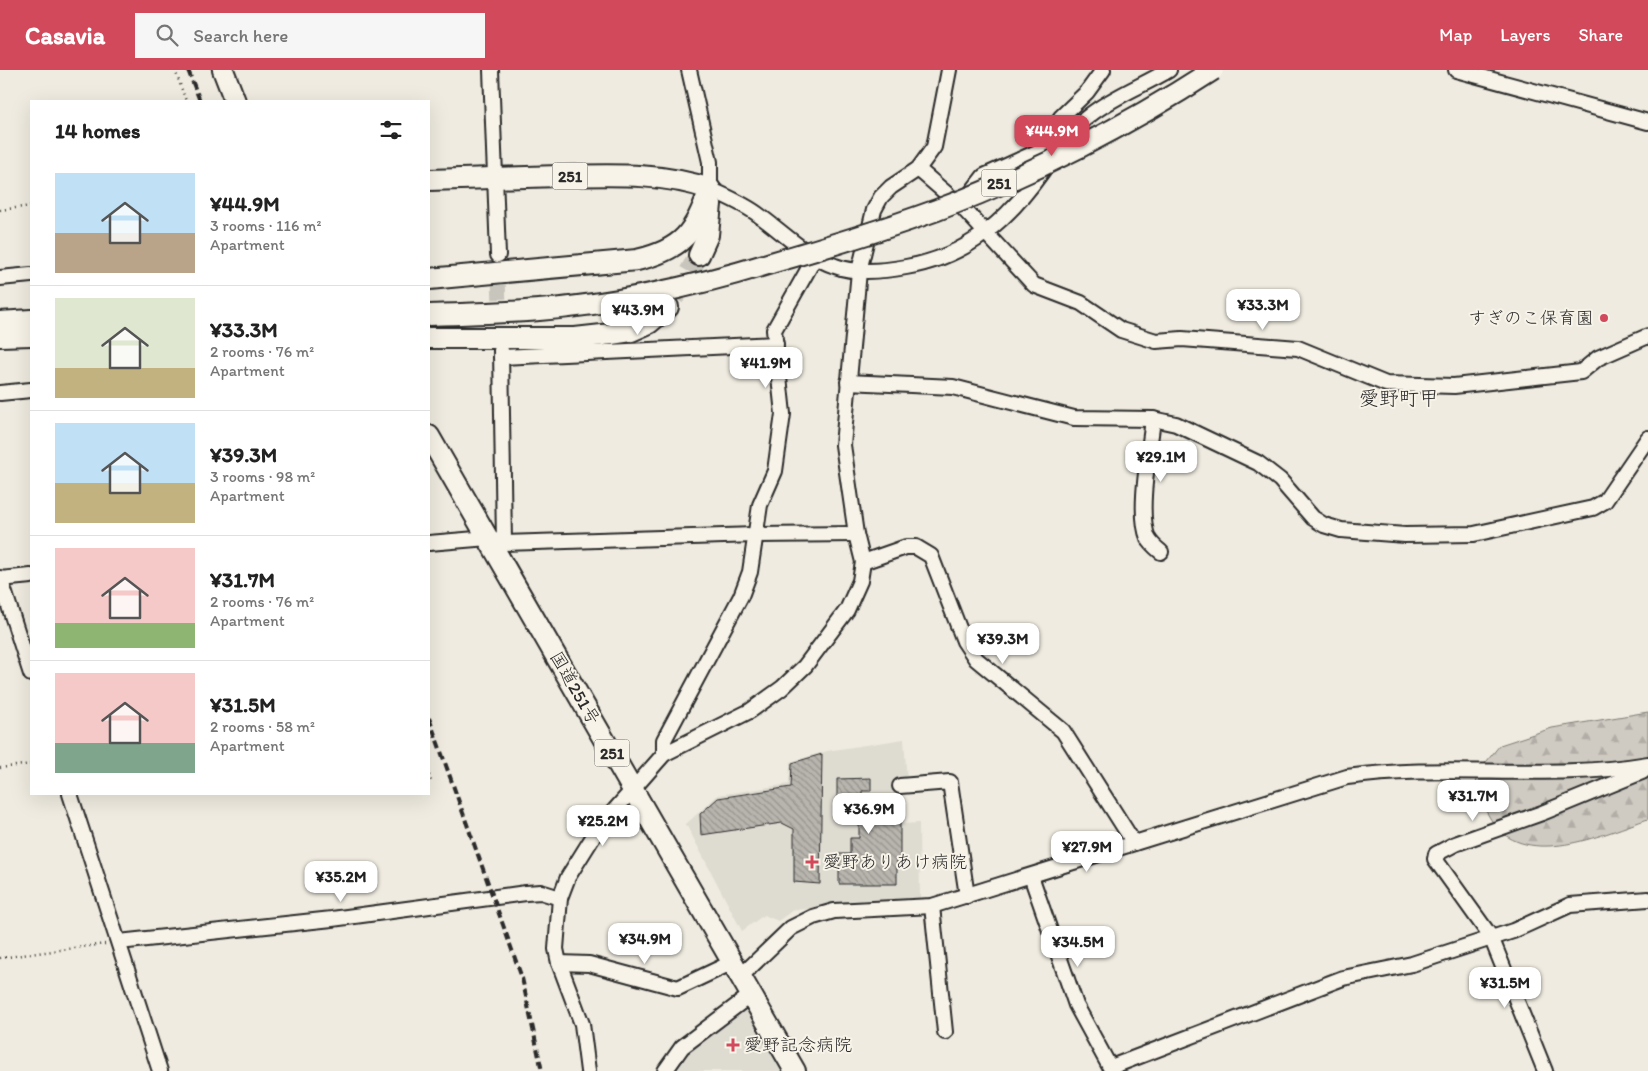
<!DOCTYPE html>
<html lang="en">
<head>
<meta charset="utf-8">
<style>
  body { margin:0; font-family:Itim,"Klee One",sans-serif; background:#f6f6f6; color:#222; height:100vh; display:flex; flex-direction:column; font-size:19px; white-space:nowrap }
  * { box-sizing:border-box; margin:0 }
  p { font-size:16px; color:#767676 }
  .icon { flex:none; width:28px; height:28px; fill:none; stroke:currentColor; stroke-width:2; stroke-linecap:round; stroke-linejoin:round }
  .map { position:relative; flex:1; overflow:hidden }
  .details { position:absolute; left:30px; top:30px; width:400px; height:695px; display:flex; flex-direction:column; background:#fff; border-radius:0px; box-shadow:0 5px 20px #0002 }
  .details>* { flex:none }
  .price { position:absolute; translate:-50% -42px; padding:0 11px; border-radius:10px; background:#fff; color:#222; font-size:16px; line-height:32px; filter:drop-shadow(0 1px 2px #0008) }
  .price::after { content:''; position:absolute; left:50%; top:30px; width:15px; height:11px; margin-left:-8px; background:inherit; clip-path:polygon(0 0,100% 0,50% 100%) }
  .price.selected { background:#d1495b; color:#fff }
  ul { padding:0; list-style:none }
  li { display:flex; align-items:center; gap:15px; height:125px; padding:0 25px }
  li+li { border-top:1px solid #e0e0e0 }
  li span { display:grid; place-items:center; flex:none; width:140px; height:100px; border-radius:0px; color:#555 }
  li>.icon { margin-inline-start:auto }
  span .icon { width:60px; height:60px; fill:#fffc; stroke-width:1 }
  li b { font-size:21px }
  h2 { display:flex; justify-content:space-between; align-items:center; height:60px; padding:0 25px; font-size:21px }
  header { display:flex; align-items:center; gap:30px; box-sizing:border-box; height:70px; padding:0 25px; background:#d1495b; color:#fff }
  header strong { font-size:24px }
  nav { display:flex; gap:28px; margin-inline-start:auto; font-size:18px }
  .search { width:350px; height:45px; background:#f6f6f6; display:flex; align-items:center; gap:12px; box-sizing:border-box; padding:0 18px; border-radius:0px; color:#767676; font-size:19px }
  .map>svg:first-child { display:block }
  .built { fill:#dedbd1 }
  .forest { fill:url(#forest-firs); stroke:#7d7b76 }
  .building { fill:url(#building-back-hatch); stroke:#2b2b2b }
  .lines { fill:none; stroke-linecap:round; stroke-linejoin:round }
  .minor-tunnel { stroke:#c8c5bc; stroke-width:14; stroke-dasharray:14 7; stroke-linecap:butt }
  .highway-tunnel { stroke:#c8c5bc; stroke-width:20; stroke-dasharray:20 10; stroke-linecap:butt }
  .minor-casing { stroke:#2b2b2b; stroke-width:18 }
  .highway-casing { stroke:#2b2b2b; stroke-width:24 }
  .path { stroke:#2b2b2b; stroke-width:2.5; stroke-dasharray:1 4; stroke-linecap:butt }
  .minor { stroke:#f7f3e8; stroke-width:14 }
  .highway { stroke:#f7f3e8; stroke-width:20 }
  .rail { stroke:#2b2b2b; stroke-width:4; stroke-dasharray:8 4; stroke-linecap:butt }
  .highway-bridge-casing { stroke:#2b2b2b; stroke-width:24; stroke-linecap:butt }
  .highway-bridge { stroke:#f7f3e8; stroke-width:20 }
  .poi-dot { fill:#d1495b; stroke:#f7f3e8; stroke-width:2 }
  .labels { text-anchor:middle; stroke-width:4; stroke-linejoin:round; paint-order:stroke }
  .shield { fill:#f7f3e8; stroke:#686764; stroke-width:1 }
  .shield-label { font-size:16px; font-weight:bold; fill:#2b2b2b }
  .poi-label { font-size:18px; fill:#2b2b2b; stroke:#f7f3e8; text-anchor:start }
  .street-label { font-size:18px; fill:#2b2b2b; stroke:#f7f3e8 }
  .quarter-label { font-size:20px; fill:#2b2b2b; stroke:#f7f3e8 }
</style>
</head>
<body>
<header>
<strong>Casavia</strong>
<div class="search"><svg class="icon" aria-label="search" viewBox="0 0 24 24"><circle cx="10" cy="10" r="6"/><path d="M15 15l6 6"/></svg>Search here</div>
<nav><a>Map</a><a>Layers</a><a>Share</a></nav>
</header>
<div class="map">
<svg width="1648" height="1001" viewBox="0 0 1648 1001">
  <defs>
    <pattern id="forest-firs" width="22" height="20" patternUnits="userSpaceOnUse" patternTransform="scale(1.25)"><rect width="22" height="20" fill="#cfcbc2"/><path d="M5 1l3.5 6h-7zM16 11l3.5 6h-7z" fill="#b2aea7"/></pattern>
    <pattern id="building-back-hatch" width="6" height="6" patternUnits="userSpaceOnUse" patternTransform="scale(1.25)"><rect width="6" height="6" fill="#b8b5ae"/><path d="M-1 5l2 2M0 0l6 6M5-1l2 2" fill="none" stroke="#96938e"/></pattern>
  </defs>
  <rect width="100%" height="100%" fill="#efebe0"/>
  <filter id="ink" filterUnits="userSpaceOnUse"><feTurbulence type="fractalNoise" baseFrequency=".02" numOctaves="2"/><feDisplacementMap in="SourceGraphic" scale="10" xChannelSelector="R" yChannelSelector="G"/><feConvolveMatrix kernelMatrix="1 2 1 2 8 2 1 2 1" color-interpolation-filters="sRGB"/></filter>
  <g filter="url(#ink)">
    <g class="built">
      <polygon points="904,669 907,711 901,712 903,754 919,753 920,831 793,840 778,851 764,845 742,861 686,754 718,725 789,714 790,692 827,681"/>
      <polygon points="748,935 784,1001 674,1001 685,984 705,965"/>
    </g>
    <path class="forest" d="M 1648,642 L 1648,749 C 1606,763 1534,797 1497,758 C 1488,747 1482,733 1475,721 L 1478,702 L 1500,675 L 1552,658 Z"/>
    <g class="building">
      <polygon points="822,684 820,814 794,812 794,759 782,753 701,765 700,744 718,728 791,717 792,693"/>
      <polygon points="871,708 871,721 862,721 862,729 900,728 900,791 897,791 897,814 839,814 839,784 850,784 850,768 859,768 859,747 837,747 837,709"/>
    </g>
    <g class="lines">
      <polyline class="minor-tunnel" points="498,194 501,277"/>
      <polyline class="highway-tunnel" points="674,228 699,185"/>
      <g class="minor-casing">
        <g id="minor">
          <polyline points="491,0 498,185"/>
          <path d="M 689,0 L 710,92 L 710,119 C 727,127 745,134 760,146 C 785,164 805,186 835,196 C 856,204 884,201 906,197 C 966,187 1007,151 1041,103 C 1056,83 1070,60 1090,45 C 1112,27 1144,15 1169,0"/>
          <polyline points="1456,0 1648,52"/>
          <polyline points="918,99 961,136 1034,215 1081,233 1121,260 1156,271 1182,269 1298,278 1386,314 1454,316 1581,302 1598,288 1648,266"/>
          <polyline points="967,128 984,106 1039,81 1061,47 1087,22 1103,0"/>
          <polyline points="0,208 31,205"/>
          <polyline points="501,280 504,473"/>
          <polyline points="501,287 776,274"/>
          <polyline points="848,312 953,317 1074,348 1153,349 1176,354 1258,393 1280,410 1313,448 1324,455 1341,460 1405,465 1474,464 1593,438 1605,431 1648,368"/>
          <polyline points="0,323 31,320"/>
          <path d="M 1153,349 C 1150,378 1137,442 1148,468 C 1151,474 1156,478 1161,482"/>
          <polyline points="429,473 488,468"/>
          <polyline points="494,478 504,473 755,465 856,464"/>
          <polyline points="863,492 906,477 916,477 931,486 964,571 976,589 1063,661 1134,773"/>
          <polyline points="0,508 31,604"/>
          <polyline points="0,509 31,506"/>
          <polyline points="664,684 664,670 741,526 750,502 760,435 775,401 783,344 774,260 814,189"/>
          <polyline points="900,716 950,712 967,826"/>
          <polyline points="70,724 160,1001"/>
          <polyline points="1031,806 1076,935 1112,1001"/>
          <polyline points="932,836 945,962"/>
          <polyline points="119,872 332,849 526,823 541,822 560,828"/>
          <polyline points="559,893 589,894 678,918 733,892"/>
          <path d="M 741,906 L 791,858 L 813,847 L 834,841 L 932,836 L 1347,707 C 1447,693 1548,711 1648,694"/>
          <polyline points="1111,997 1343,908 1412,894 1513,861 1570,835 1648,829"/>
          <polyline points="588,1001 582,954 559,893 556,879 560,828 568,807 598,759 664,684 750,641 782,618 805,596 847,540 860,511 863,492 856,464 843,375 859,201 874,140 881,127 891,117 918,99 934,77 949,0"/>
          <polyline points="665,1001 682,977 752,924"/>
          <polyline points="1545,1001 1491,867 1435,789 1436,784 1455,774 1542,743 1642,702 1648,697"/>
        </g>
      </g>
      <g class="highway-casing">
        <g id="highway">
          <polyline points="223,0 235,31"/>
          <path d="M 429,110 C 472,109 515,107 559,106 C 610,105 661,102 710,119"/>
          <polyline points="699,185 708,165 711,134"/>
          <path d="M 429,209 L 637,190 C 684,179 694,162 710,119"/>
          <path d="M 429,245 C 466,244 503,243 539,240 C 618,234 696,216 771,193"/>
          <polyline points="0,252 31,250"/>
          <polyline points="0,266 31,265"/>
          <polyline points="429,268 575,268 611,264 631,261 649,253 668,237"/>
          <polyline points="429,366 795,1001"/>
        </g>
      </g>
      <g class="path">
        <polyline points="175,0 186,31"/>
        <polyline points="0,140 31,136"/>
        <polyline points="0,698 31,694"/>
        <polyline points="429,705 432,714"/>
        <polyline points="0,888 105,874"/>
      </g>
      <use href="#minor" class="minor"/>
      <use href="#highway" class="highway"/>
      <g class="rail">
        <polyline points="188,0 200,31"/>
        <polyline points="429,648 522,908 542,1001"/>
      </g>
      <g class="highway-bridge-casing">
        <path id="highway-bridge" d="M 771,193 C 827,177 882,160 937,140 C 1031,105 1129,55 1213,0"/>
      </g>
      <use href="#highway-bridge" class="highway-bridge"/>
    </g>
  </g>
  <g class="poi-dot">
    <circle cx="1604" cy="248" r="5"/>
    <path d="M809.5 784.5h5v5h5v5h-5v5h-5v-5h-5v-5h5z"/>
    <path d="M730.5 967.5h5v5h5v5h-5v5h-5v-5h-5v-5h5z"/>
  </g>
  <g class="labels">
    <g class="shield">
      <rect x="552.5" y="92.5" width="35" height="27" rx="4"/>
      <rect x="981.5" y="99.5" width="35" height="27" rx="4"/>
      <rect x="594.5" y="669.5" width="35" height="27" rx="4"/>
    </g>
    <g class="shield-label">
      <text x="570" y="112">251</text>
      <text x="999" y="119">251</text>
      <text x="612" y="689">251</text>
    </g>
    <g class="poi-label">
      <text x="1594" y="254" text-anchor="end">すぎのこ保育園</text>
      <text x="823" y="798">愛野ありあけ病院</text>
      <text x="744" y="981">愛野記念病院</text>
    </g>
    <g class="street-label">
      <text transform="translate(575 618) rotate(60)" y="6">国道251号</text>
    </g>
    <g class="quarter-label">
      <text x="1399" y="335">愛野町甲</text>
    </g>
  </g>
</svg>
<b class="price selected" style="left:1052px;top:87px">¥44.9M</b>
<b class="price" style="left:1263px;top:261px">¥33.3M</b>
<b class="price" style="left:638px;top:266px">¥43.9M</b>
<b class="price" style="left:766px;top:319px">¥41.9M</b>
<b class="price" style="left:1161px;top:413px">¥29.1M</b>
<b class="price" style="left:1003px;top:595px">¥39.3M</b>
<b class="price" style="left:1473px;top:752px">¥31.7M</b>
<b class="price" style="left:869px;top:765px">¥36.9M</b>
<b class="price" style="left:603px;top:777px">¥25.2M</b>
<b class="price" style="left:1087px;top:803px">¥27.9M</b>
<b class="price" style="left:341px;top:833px">¥35.2M</b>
<b class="price" style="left:645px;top:895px">¥34.9M</b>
<b class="price" style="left:1078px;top:898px">¥34.5M</b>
<b class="price" style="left:1505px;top:939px">¥31.5M</b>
<section class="details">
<h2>14 homes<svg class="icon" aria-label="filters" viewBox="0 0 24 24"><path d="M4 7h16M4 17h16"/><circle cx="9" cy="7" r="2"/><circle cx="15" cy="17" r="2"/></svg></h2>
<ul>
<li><span style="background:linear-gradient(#bfe0f5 60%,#b9a48a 0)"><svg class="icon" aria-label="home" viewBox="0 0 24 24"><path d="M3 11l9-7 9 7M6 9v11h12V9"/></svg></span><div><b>¥44.9M</b><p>3 rooms · 116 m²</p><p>Apartment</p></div></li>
<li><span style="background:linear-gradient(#dfe7d0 70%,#c2b280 0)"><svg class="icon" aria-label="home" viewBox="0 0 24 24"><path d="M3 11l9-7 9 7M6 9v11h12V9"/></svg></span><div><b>¥33.3M</b><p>2 rooms · 76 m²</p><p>Apartment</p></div></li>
<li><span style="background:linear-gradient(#bfe0f5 60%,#c2b280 0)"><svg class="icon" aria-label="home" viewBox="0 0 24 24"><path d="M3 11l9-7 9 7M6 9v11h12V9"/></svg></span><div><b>¥39.3M</b><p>3 rooms · 98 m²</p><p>Apartment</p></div></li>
<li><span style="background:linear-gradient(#f6c9c9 75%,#8fb573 0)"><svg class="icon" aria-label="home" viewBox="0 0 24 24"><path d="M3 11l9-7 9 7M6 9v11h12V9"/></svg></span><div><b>¥31.7M</b><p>2 rooms · 76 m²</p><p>Apartment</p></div></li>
<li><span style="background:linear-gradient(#f6c9c9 70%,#7fa58c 0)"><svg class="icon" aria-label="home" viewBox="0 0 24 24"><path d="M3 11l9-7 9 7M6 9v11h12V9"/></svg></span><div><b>¥31.5M</b><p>2 rooms · 58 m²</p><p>Apartment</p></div></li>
</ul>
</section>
</div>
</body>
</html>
